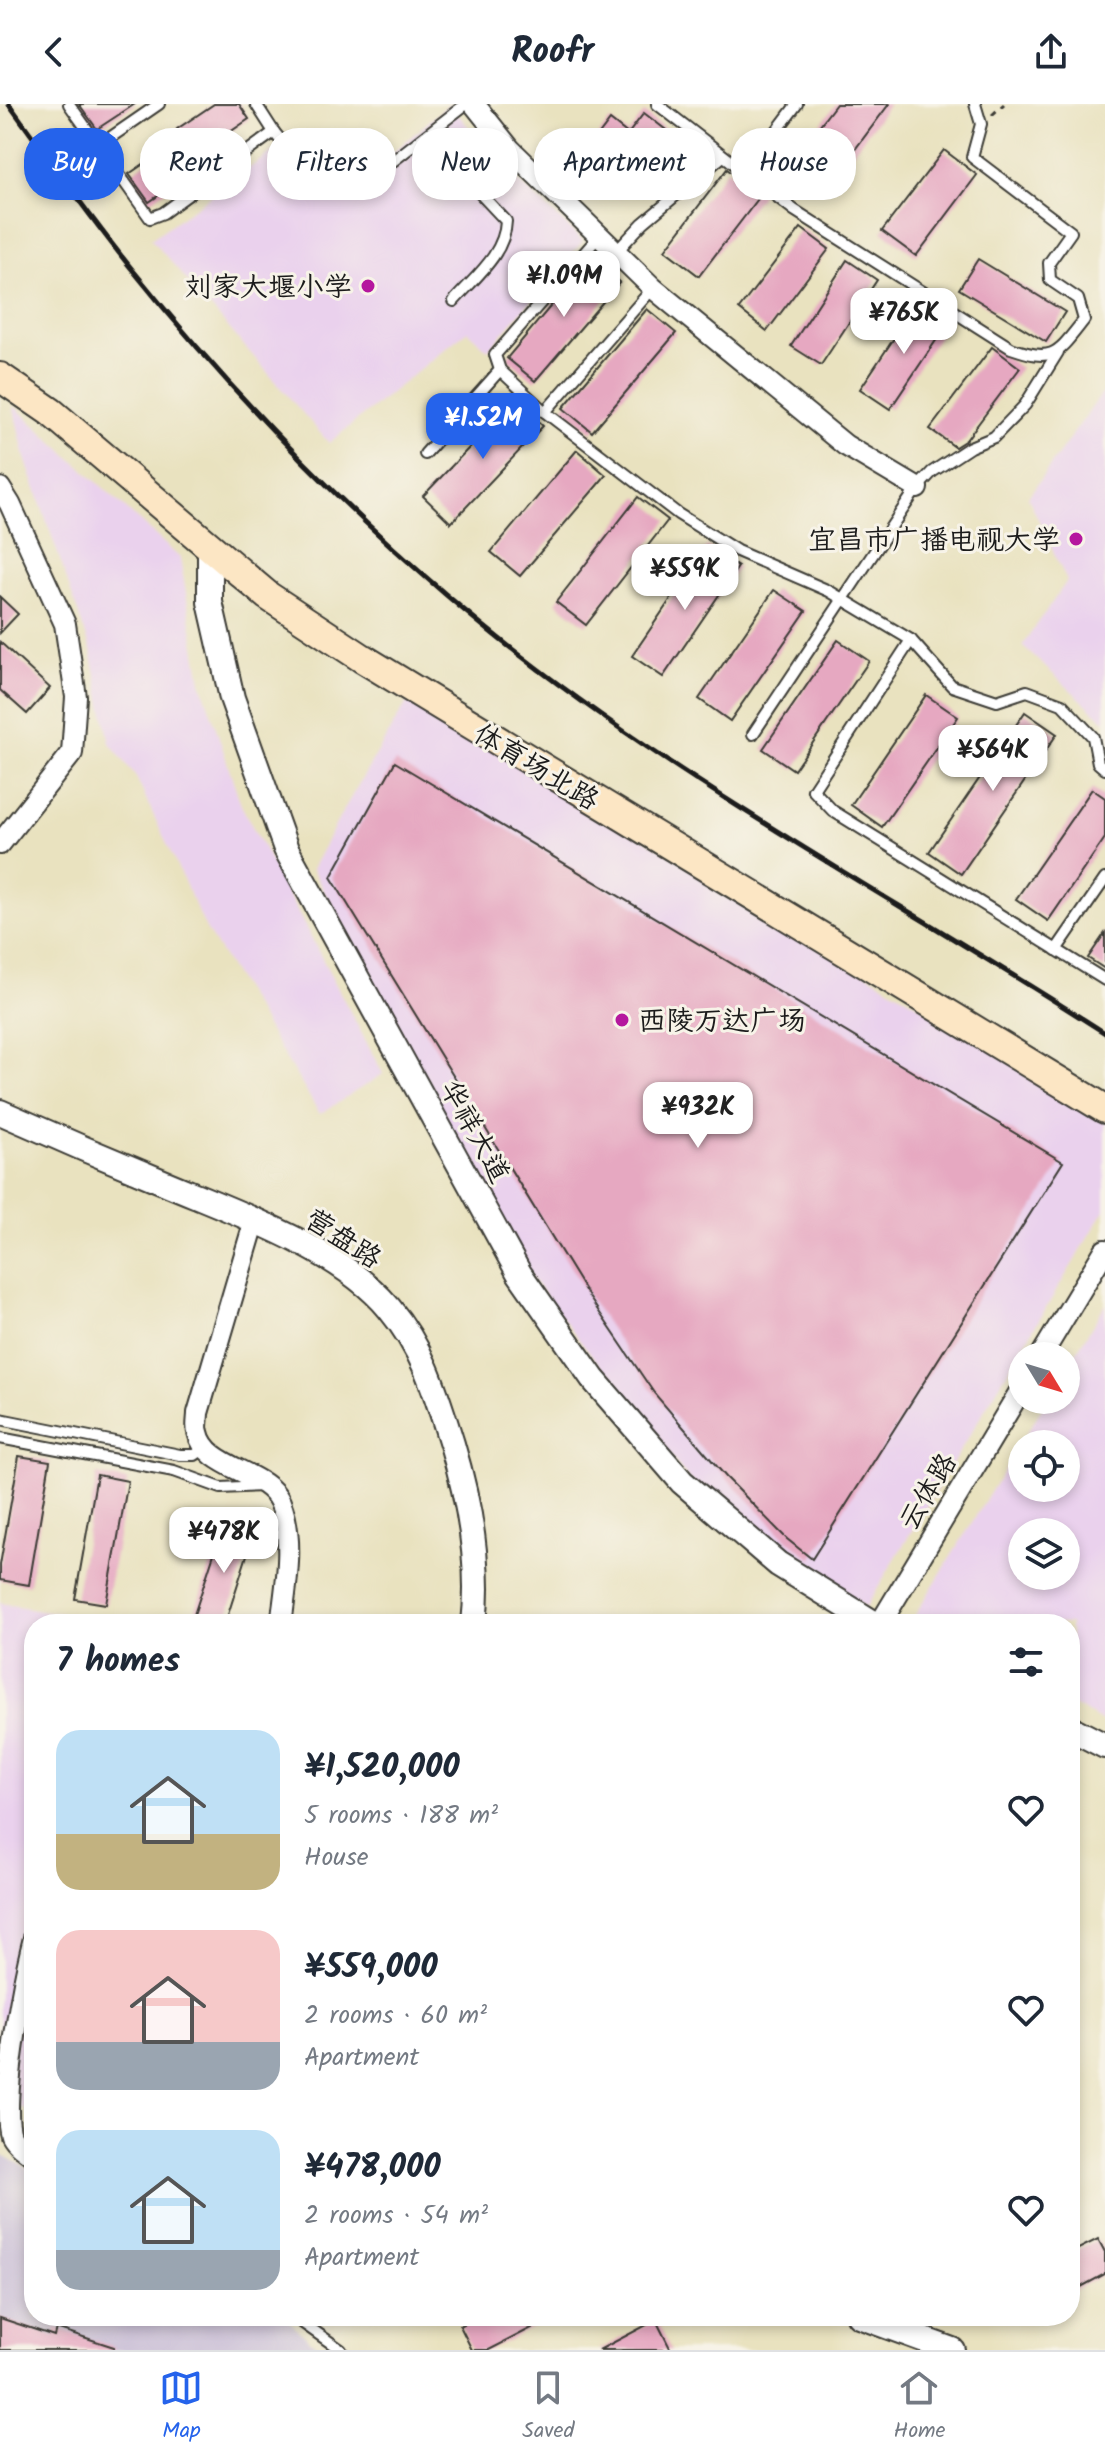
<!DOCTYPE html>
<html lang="en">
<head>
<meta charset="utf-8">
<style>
  body { margin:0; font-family:Kalam,"LXGW WenKai TC",sans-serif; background:#f2f2f3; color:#1f2937; height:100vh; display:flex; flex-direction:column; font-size:30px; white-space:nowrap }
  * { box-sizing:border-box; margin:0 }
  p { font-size:26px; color:#747a83 }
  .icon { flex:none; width:44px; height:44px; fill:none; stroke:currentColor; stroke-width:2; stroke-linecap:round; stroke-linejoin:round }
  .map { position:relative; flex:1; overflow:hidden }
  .drawer { position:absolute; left:24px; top:1510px; width:1056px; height:712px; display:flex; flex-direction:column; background:#fff; border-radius:32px; box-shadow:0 4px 12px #0003 }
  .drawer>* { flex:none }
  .guide { position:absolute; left:24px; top:24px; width:1058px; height:72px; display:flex; gap:16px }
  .needle { width:52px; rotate:128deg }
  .buttons { position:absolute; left:1008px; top:1238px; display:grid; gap:16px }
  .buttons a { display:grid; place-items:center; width:72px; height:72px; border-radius:50%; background:#fff; box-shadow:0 4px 12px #0003; font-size:40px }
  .price { position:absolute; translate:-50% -68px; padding:0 18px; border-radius:16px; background:#fff; color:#222; font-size:26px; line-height:52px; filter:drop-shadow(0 2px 4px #0008) }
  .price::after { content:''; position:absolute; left:50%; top:48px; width:24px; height:18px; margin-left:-12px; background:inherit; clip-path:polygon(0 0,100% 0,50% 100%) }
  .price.active { background:#2563eb; color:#fff }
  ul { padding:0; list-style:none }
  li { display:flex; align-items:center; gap:24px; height:200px; padding:0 32px }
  li span { display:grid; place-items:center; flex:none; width:224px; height:160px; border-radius:24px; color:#555 }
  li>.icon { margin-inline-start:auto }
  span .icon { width:96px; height:96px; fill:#fffc; stroke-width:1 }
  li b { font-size:34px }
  h2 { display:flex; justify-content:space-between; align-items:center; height:96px; padding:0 32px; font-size:34px }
  .tag { padding:0 28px; border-radius:32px; background:#fff; box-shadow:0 4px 12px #0003; font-size:28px; line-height:72px }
  .tag.active { background:#2563eb; color:#fff }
  header { display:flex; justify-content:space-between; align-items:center; height:104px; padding:0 32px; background:#fff; font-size:36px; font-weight:800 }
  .menu { display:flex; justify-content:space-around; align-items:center; height:112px; border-top:2px solid #e0e1e3; background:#fff; font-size:22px; color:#747a83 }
  .menu a { display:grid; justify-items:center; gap:4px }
  .menu .active { color:#2563eb }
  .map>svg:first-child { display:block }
  .built { fill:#ead1ed; fill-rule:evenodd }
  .industrial { fill:#cabfd7 }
  .building { fill:#e6a8c1 }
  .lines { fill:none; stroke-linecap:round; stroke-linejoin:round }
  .service-casing { stroke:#3b3a34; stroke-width:14 }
  .minor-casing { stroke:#3b3a34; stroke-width:24 }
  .tertiary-casing { stroke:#3b3a34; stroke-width:28 }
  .secondary-casing { stroke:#3b3a34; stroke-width:32 }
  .path { stroke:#3b3a34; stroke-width:3; stroke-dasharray:6 6; stroke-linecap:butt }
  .service { stroke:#fff; stroke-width:10 }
  .minor { stroke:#fff; stroke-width:20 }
  .tertiary { stroke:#fff; stroke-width:24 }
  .secondary { stroke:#fce6c4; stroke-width:28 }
  .rail { stroke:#1c1c1c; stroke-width:5 }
  .poi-dot { fill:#b5179e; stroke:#f7f3e8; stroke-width:3 }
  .labels { text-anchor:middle; stroke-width:6; stroke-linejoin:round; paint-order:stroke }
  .poi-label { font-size:28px; fill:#1c1c1c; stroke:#f7f3e8; text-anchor:end }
  .street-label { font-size:28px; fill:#1c1c1c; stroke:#f7f3e8 }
</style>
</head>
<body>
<header><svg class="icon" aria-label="back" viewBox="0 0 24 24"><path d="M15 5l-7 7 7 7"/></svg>Roofr<svg class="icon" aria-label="share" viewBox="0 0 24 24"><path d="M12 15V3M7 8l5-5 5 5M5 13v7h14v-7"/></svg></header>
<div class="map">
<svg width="1105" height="2246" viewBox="0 0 1105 2246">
  <rect width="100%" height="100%" fill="#f7f3e8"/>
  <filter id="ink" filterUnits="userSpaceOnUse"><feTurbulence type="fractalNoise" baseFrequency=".0125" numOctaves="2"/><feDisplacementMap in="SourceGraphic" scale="16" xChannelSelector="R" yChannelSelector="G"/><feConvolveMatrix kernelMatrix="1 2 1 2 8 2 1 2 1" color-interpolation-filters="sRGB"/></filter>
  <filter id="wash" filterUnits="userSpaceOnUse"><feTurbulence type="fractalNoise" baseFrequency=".006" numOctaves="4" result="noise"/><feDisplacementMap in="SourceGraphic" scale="32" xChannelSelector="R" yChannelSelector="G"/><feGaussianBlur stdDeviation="1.8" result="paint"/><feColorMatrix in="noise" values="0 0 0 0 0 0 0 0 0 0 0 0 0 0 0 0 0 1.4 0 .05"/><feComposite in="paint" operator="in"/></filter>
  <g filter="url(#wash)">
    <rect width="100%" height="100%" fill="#e9e2bf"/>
    <g class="built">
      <polygon points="449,0 501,61 583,137 488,246 467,227 329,339 151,135 287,37 312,69 362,75"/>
      <polygon points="1105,285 1105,617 1022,542 1067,477 1028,393"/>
      <polygon points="13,301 180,454 201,578 241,701 383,970 320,1010 206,825 136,673 110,639 91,546 25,354"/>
      <polygon points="410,593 1105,1014 1105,1106 866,1503 781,1456 687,1373 526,1167 312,765 343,707"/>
      <path d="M 1105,1201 L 1105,1619 L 1070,1599 L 1070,1520 L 927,1520 L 914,1513 L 1047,1296 L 1066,1296 L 1066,1265 ZM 1022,1340 L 1066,1340 L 1066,1384 L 1022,1384 ZM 1066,1428 L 1066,1472 L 1022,1472 L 1022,1428 Z"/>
      <polygon points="0,1499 120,1520 34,1520 34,1947 25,2005 0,1998"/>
    </g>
    <polygon class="industrial" points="0,2049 34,2068 34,2212 283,2212 322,2246 0,2246"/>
    <g id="blocks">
      <g class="building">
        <polygon points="79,0 135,0 97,25"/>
        <polygon points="214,0 239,0 249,15 198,50 204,60 149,98 129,70 183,33 177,25"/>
        <polygon points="836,0 889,0 847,56 813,30"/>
        <polygon points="644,9 670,29 620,94 594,74 606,58 588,45 610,16 628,30"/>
        <polygon points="944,46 977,71 916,152 882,127"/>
        <polygon points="727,65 761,91 699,172 665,146"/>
        <polygon points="801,124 829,145 767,227 739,205"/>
        <polygon points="591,154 620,178 535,277 507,254"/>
        <polygon points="978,155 1065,208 1046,238 959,185"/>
        <polygon points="847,156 877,176 821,261 791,242"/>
        <polygon points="917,200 947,220 890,305 860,285"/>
        <polygon points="647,205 676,229 592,328 563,304"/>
        <polygon points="992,243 1020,264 966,336 955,343 930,325"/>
        <polygon points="515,296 543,322 451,419 423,392"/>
        <polygon points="577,346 606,371 520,472 491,448"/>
        <polygon points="638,393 668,416 586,521 556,498"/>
        <polygon points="707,442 738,463 663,573 632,552"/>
        <polygon points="774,486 806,507 730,617 699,595"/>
        <polygon points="0,493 18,510 0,529"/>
        <polygon points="838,536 869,557 794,666 763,645"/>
        <polygon points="0,538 50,584 27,610 0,586"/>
        <polygon points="926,591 958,613 882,723 851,701"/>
        <polygon points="1025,608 1057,630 961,770 929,748"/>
        <polygon points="395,658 1063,1058 812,1455 787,1435 726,1373 654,1289 589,1193 331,773"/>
        <polygon points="1092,685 1105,694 1105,734 1048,817 1016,795"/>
        <polygon points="1105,829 1105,865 1088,854"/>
        <polygon points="19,1352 50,1357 29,1481 0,1476 0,1461"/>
        <polygon points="97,1371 128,1377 106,1500 75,1495"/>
        <polygon points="225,1416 255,1426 225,1520 191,1520"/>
        <polygon points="1098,2135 1105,2148 1105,2170 1070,2189 1070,2149"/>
        <polygon points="479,2212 555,2212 489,2246 472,2246 460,2222"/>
        <polygon points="0,2214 54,2232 56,2224 114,2243 114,2246 0,2246"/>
        <polygon points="656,2216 671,2246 599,2246"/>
      </g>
    </g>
  </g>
  <g filter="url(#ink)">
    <use href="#blocks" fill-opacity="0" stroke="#3b3a34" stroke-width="2"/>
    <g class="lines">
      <g class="service-casing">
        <g id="service">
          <polyline points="69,0 150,114 163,109 274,28"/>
          <polyline points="256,0 274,28 312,75 333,82 366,78 466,0"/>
          <path d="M 657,0 L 794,106 L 1011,244 C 1054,259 1057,250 1084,216 L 1078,195 L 1050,176 L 1049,159 L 1071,128 L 972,53 L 981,20 L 975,0"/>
          <path d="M 426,32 L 506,117 C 505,150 475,173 454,197"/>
          <polyline points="98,42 159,0"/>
          <polyline points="745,69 797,0"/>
          <polyline points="599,132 495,251 500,266 545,308 678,410 737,447 829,487 911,536 952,582 997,597 1027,587 1062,600 1093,633 1098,659 1105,665"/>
          <polyline points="616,148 643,119 723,52"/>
          <polyline points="545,308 653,184"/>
          <polyline points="425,350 500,266"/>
          <polyline points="911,536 813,686 833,707 1105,876"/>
          <polyline points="753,630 917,384 932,368 970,343 994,333 1025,301 1058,248"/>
          <polyline points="1056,846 1105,775"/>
          <polyline points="0,1315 180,1351 195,1351 206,1343"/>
          <polyline points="0,1334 174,1367 221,1384 262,1382"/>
          <polyline points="293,2212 341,2246"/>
        </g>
      </g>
      <g class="minor-casing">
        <g id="minor">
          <polyline points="474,0 510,45 653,184 845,341 917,384"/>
          <polyline points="0,384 10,400 65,520 76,593 72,649 0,740"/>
          <path d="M 255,1116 L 198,1309 C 198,1315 196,1323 198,1328 C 205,1365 266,1366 280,1398 C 295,1434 286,1483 281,1520"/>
          <polyline points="1041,1252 1105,1146"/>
          <polyline points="880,1520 1022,1284"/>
          <path d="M 34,1834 C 24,1873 0,1998 11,2031 C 15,2039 27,2048 34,2052"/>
        </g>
      </g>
      <g class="tertiary-casing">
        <g id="tertiary">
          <polyline points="210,445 210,498 232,594 286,745 519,1169 593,1275 682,1378 778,1460 875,1520"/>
          <path d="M 0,1008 C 56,1033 112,1057 168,1080 C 237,1109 340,1145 389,1204 C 424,1246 436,1289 452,1340 C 469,1397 481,1460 474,1520"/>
          <polyline points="1070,1624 1105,1642"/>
          <polyline points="859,2212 952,2246"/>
        </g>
      </g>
      <g class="secondary-casing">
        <polyline id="secondary" points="0,273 51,308 268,492 362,554 1105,1005"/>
      </g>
      <polyline class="path" points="992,11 1004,0"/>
      <use href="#service" class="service"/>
      <use href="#minor" class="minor"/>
      <use href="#tertiary" class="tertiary"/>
      <use href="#secondary" class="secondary"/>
      <path class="rail" d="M 9,0 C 49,55 88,111 131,164 C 225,281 330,391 444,489 C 645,663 883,786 1105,929"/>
    </g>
  </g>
  <g class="poi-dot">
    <circle cx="368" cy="182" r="8"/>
    <circle cx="1076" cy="435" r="8"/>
    <circle cx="622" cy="916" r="8"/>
  </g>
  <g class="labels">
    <g class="poi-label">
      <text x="352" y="192">刘家大堰小学</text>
      <text x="1060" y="445">宜昌市广播电视大学</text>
      <text x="638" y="926" text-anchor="start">西陵万达广场</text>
    </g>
    <g class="street-label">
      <text transform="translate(537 662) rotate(31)" y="10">体育场北路</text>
      <text transform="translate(476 1027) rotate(61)" y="10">华祥大道</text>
      <text transform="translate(344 1134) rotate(33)" y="10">营盘路</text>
      <text transform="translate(927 1387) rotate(-59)" y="10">云体路</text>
    </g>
  </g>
</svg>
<div class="buttons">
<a><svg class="needle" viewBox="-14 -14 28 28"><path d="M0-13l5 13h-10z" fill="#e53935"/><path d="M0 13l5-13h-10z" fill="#747a83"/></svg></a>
<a><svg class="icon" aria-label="locate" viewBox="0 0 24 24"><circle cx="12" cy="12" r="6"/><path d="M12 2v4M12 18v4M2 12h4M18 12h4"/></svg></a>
<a><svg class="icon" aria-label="layers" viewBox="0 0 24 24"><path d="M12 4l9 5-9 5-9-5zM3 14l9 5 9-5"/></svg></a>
</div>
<b class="price" style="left:564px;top:215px">¥1.09M</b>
<b class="price" style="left:904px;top:252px">¥765K</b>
<b class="price active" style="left:483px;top:357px">¥1.52M</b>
<b class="price" style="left:685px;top:508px">¥559K</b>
<b class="price" style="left:993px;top:689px">¥564K</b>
<b class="price" style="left:698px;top:1046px">¥932K</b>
<b class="price" style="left:224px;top:1471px">¥478K</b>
<div class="guide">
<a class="tag active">Buy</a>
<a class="tag">Rent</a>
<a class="tag">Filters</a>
<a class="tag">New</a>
<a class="tag">Apartment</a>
<a class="tag">House</a>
</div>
<section class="drawer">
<h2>7 homes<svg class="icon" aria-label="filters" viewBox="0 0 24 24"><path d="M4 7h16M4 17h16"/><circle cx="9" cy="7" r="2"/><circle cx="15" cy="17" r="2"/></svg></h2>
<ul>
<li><span style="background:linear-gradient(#bfe0f5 65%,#c2b280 0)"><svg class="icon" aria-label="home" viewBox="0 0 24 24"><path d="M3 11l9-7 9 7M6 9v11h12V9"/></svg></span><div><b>¥1,520,000</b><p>5 rooms · 188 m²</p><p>House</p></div><svg class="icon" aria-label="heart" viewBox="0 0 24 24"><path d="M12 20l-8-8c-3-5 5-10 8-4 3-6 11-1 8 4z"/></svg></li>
<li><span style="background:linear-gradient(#f6c9c9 70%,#9aa5b1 0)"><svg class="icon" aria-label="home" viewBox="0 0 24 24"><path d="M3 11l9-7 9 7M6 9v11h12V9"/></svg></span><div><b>¥559,000</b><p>2 rooms · 60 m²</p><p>Apartment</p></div><svg class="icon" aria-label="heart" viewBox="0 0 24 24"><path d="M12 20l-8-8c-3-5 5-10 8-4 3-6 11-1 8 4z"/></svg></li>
<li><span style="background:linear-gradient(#bfe0f5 75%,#9aa5b1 0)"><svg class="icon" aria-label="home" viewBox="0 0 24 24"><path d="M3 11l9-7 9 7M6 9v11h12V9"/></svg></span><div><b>¥478,000</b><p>2 rooms · 54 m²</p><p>Apartment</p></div><svg class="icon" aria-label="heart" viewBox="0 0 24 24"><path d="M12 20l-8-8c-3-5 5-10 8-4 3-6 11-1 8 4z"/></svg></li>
</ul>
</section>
</div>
<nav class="menu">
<a class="active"><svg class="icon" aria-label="map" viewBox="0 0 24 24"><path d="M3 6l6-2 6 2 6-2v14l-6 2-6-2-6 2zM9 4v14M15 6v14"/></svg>Map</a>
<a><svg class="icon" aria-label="saved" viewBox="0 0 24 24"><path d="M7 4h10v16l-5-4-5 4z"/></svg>Saved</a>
<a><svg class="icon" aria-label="home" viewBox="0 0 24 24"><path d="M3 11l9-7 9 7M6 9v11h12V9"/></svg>Home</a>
</nav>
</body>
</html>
